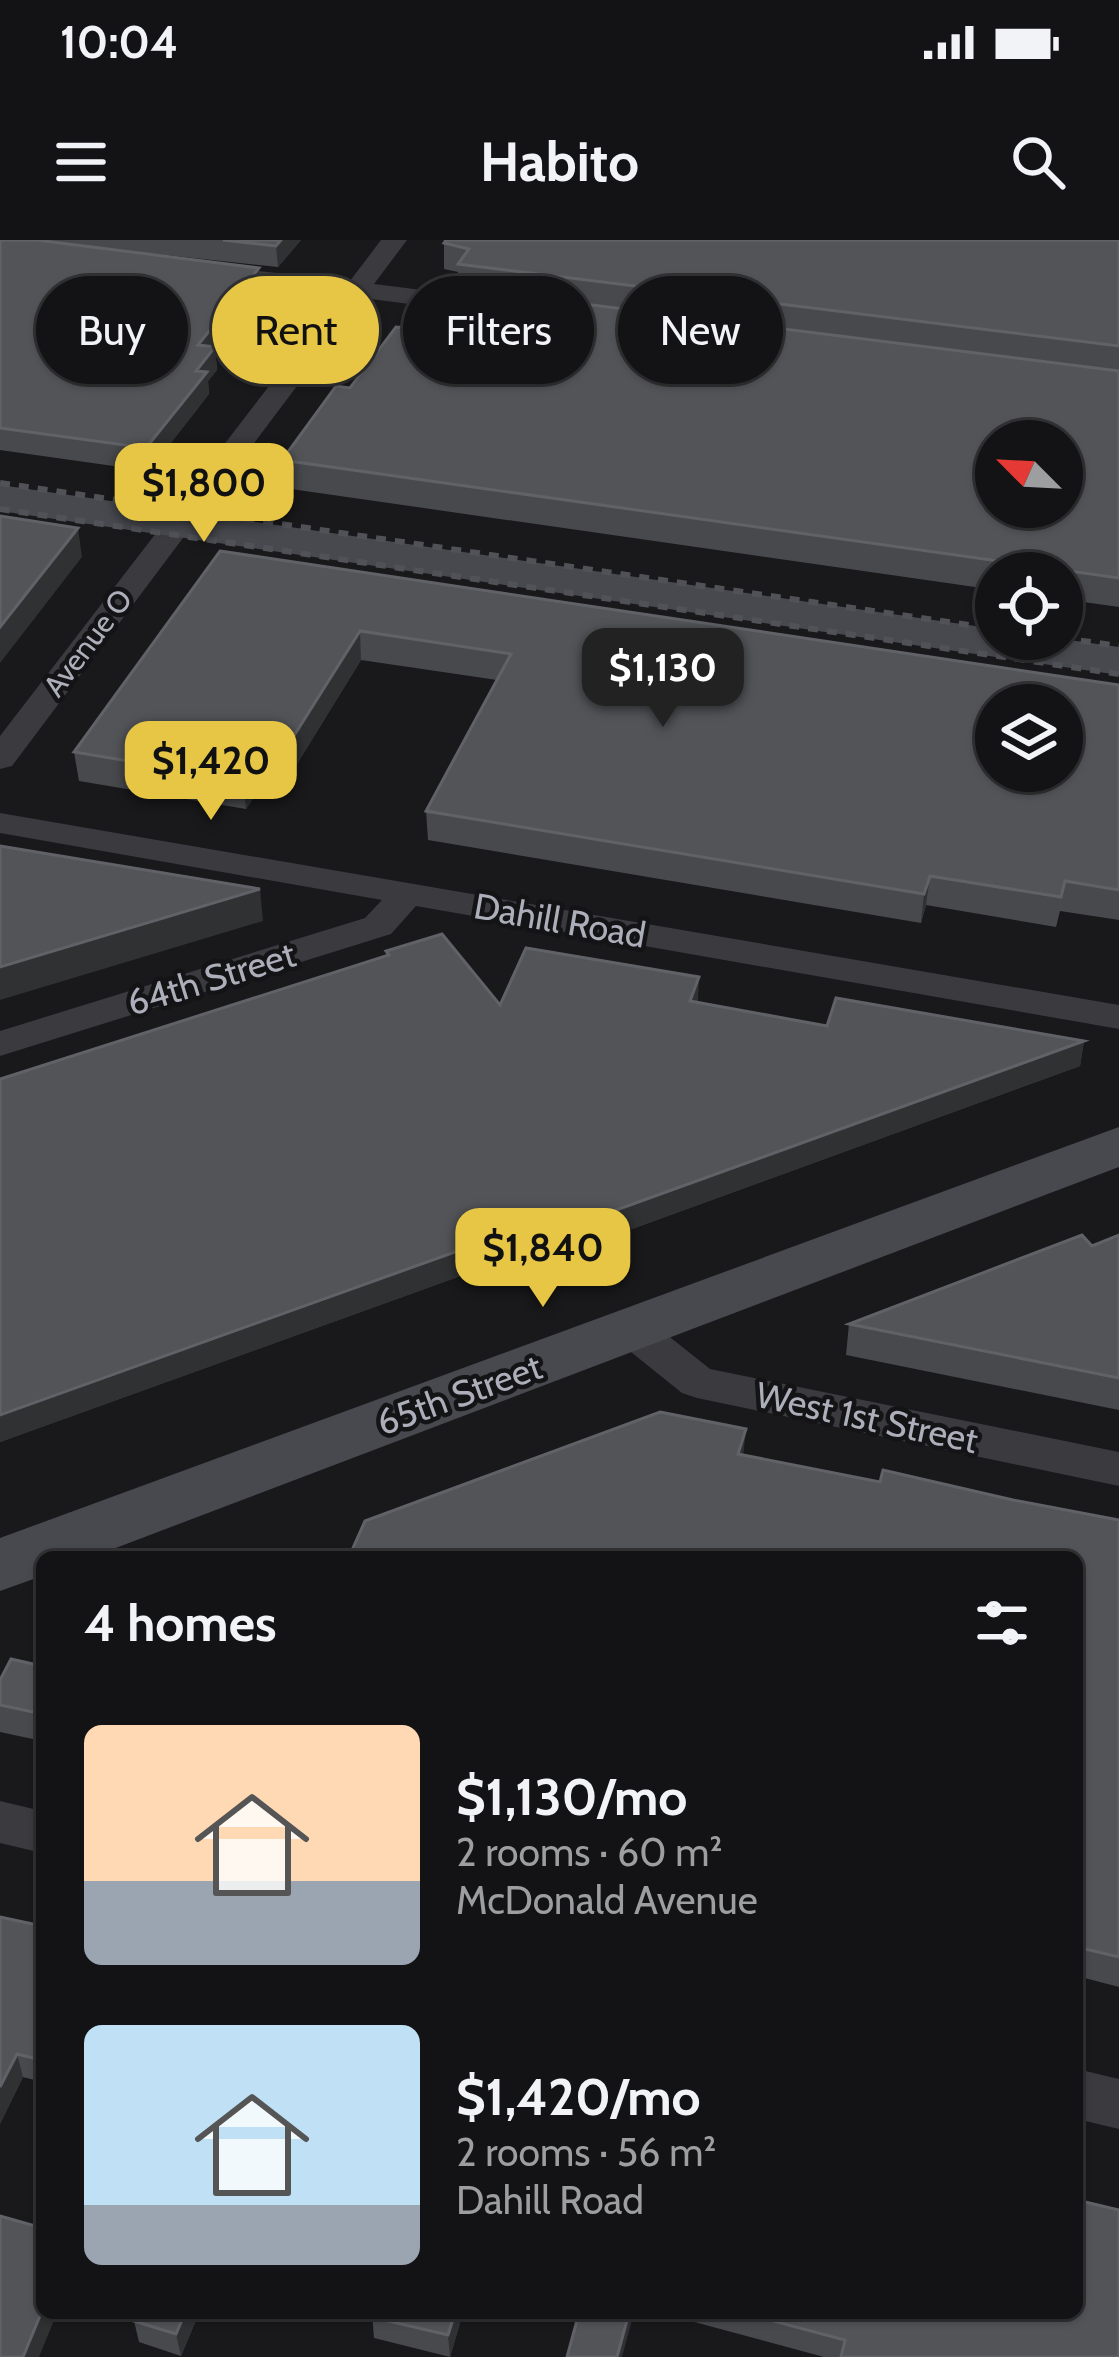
<!DOCTYPE html>
<html lang="en">
<head>
<meta charset="utf-8">
<style>
  body { margin:0; font-family:Cabin,sans-serif; background:#1c1b1d; color:#f1f3f6; height:100vh; display:flex; flex-direction:column; font-size:45px; white-space:nowrap }
  * { box-sizing:border-box; margin:0 }
  p { font-size:39px; color:#9d9ea0 }
  .icon { flex:none; width:66px; height:66px; fill:none; stroke:currentColor; stroke-width:2; stroke-linecap:round; stroke-linejoin:round }
  .map { position:relative; flex:1; overflow:hidden }
  .panel { position:absolute; left:36px; top:1311px; width:1047px; height:768px; display:flex; flex-direction:column; background:#131214; border-radius:18px; box-shadow:0 3px 9px #0004,0 0 0 3px #323234 }
  .panel>* { flex:none }
  .banner { position:absolute; left:36px; top:36px; width:1047px; height:108px; display:flex; gap:24px }
  .needle { width:78px; rotate:294deg }
  .controls { position:absolute; left:975px; top:180px; display:grid; gap:24px }
  .controls a { display:grid; place-items:center; width:108px; height:108px; border-radius:50%; background:#131214; box-shadow:0 3px 9px #0004,0 0 0 3px #323234; font-size:60px }
  .price { position:absolute; translate:-50% -102px; padding:0 27px; border-radius:24px; background:#e6c644; color:#111; font-size:39px; line-height:78px; filter:drop-shadow(0 3px 6px #0008) }
  .price::after { content:''; position:absolute; left:50%; top:72px; width:36px; height:27px; margin-left:-18px; background:inherit; clip-path:polygon(0 0,100% 0,50% 100%) }
  .price.active { background:#222; color:#fff }
  ul { padding:0; list-style:none }
  li { display:flex; align-items:center; gap:36px; height:300px; padding:0 48px }
  li span { display:grid; place-items:center; flex:none; width:336px; height:240px; border-radius:18px; color:#555 }
  li>.icon { margin-inline-start:auto }
  span .icon { width:144px; height:144px; fill:#fffc; stroke-width:1 }
  li b { font-size:51px }
  h2 { display:flex; justify-content:space-between; align-items:center; height:144px; padding:0 48px; font-size:51px }
  .chip { padding:0 42px; border-radius:54px; background:#131214; box-shadow:0 3px 9px #0004,0 0 0 3px #323234; font-size:42px; line-height:108px }
  .chip.active { background:#e6c644; color:#111 }
  .status { display:flex; justify-content:space-between; align-items:center; height:84px; padding:0 60px; background:#131214; direction:ltr }
  .status svg { height:33px; fill:currentColor }
  header { display:flex; justify-content:space-between; align-items:center; height:156px; padding:0 48px; background:#131214; font-size:54px; font-weight:700 }
  .map>svg:first-child { display:block }
  .lines { fill:none; stroke-linecap:round; stroke-linejoin:round }
  .street { fill:#3a3a3f; fill-rule:evenodd }
  .secondary { fill:#48494f; fill-rule:evenodd }
  .rail { stroke:#515258; stroke-width:6; stroke-dasharray:10 9; stroke-linecap:butt }
  .wall { fill:#48494c }
  .shaded-wall { fill:#303133 }
  .building { fill:#525458; stroke:#606267; stroke-width:3; fill-rule:evenodd }
  .labels { text-anchor:middle; stroke-width:9; stroke-linejoin:round; paint-order:stroke }
  .far-street-label { font-size:30px; fill:#acaeb9; stroke:#141315 }
  .street-label { font-size:36px; fill:#acaeb9; stroke:#141315 }
</style>
</head>
<body>
<div class="status"><b>10:04</b><svg viewBox="0 0 49 12"><path d="M0 12V9h3v3zM5 12V6h3v6zM10 12V3h3v9zM15 12V0h3v12zM26 1h20v11H26zM47 4h2v5h-2z"/></svg></div>
<header><svg class="icon" aria-label="menu" viewBox="0 0 24 24"><path d="M4 6h16M4 12h16M4 18h16"/></svg>Habito<svg class="icon" aria-label="search" viewBox="0 0 24 24"><circle cx="10" cy="10" r="6"/><path d="M15 15l6 6"/></svg></header>
<div class="map">
<svg width="1119" height="2117" viewBox="0 0 1119 2117">
  <rect width="100%" height="100%" fill="#19181a"/>
  <g class="lines">
    <g class="street">
      <polygon points="381,0 407,0 374,44 487,58 500,66 487,74 363,58 12,526 0,529 0,496 339,55 204,38 195,36 191,30 195,24 350,41"/>
      <polygon points="0,573 1119,765 1119,789 416,666 391,694 0,816 0,791 365,678 382,660 0,593"/>
      <polygon points="631,1074 646,1078 710,1129 1119,1212 1119,1246 697,1158 682,1153 616,1100 610,1089 616,1078"/>
      <polygon points="0,1561 42,1571 42,1613 0,1603"/>
      <polygon points="1077,1829 1119,1839 1119,1889 1077,1879"/>
    </g>
    <g class="secondary">
      <polygon points="0,245 996,389 996,399 1062,399 1119,407 1119,435 0,271"/>
      <polygon points="1119,887 1119,927 92,1317 42,1317 42,1336 0,1351 0,1298"/>
    </g>
    <g class="rail">
      <polyline points="0,243 996,389"/>
      <polyline points="0,269 1119,434"/>
      <polyline points="1062,398 1119,406"/>
    </g>
  </g>
  <g class="wall">
    <polygon points="0,0 301,0 278,27 91,7 259,28 260,50 215,107 217,130 208,141 209,154 149,231 0,210"/>
    <polygon points="1119,0 1119,367 1062,359 1062,333 996,333 996,350 284,248 282,220 409,88 459,48 458,32 444,29 444,3"/>
    <polygon points="220,311 1119,445 1119,680 1060,671 1056,687 926,665 921,683 428,600 426,571 497,440 361,420 276,558 256,554 246,569 79,541 74,512"/>
    <polygon points="386,711 500,765 698,762 827,786 1084,801 1080,826 489,1041 480,1029 0,1202 0,839 386,716"/>
    <polygon points="1119,995 1119,1170 846,1115 849,1084 1092,1006"/>
    <polygon points="744,1215 880,1242 1013,1260 1119,1280 1119,1747 1077,1736 1077,1317"/>
    <polygon points="42,1426 42,1501 0,1492 0,1440"/>
    <polygon points="0,1677 42,1686 42,1842 23,1837 0,1884"/>
    <polygon points="138,2073 199,2073 181,2116 139,2102 134,2081"/>
    <polygon points="372,2073 463,2073 450,2117 374,2098"/>
    <polygon points="661,2073 1077,2073 1119,2117 824,2117"/>
  </g>
  <g class="shaded-wall">
    <polygon points="281,0 301,0 278,27 276,6"/>
    <polygon points="259,28 260,50 214,109 215,107 217,130 208,141 209,154 149,231 146,208 198,105"/>
    <polygon points="78,288 82,317 0,423 0,387"/>
    <polygon points="360,391 361,420 276,558 273,529"/>
    <polygon points="253,525 256,554 246,569 243,540"/>
    <polygon points="930,636 926,665 921,683 924,654"/>
    <polygon points="260,649 263,681 0,760 0,727"/>
    <polygon points="699,737 698,762 690,761"/>
    <polygon points="1084,801 1080,826 489,1041 489,1016"/>
    <polygon points="480,1003 480,1029 0,1202 0,1175"/>
    <polygon points="746,1189 743,1218 738,1214"/>
    <polygon points="17,1814 23,1837 0,1884 0,1847"/>
    <polygon points="42,2073 57,2073 39,2117 23,2117"/>
    <polygon points="185,2073 199,2073 181,2116 176,2094"/>
    <polygon points="455,2073 463,2073 450,2117 448,2095"/>
    <polygon points="629,2073 634,2073 622,2117 617,2117"/>
  </g>
  <g class="building">
    <polygon points="0,0 36,0 259,28 198,105 215,107 196,131 207,132 146,208 0,188"/>
    <polygon points="223,0 281,0 276,6"/>
    <polygon points="446,0 1119,0 1119,106 458,24 469,9 444,3"/>
    <path d="M 441,46 L 1119,131 L 1119,338 L 282,220 L 336,146 L 350,148 L 396,87 L 409,88 ZM 996,201 L 1062,201 L 1062,267 L 996,267 Z"/>
    <polygon points="0,276 78,288 0,387"/>
    <path d="M 220,311 L 1119,445 L 1119,650 L 1065,641 L 1061,657 L 930,636 L 924,654 L 426,571 L 511,414 L 360,391 L 273,529 L 253,525 L 243,540 L 74,512 ZM 996,465 L 1062,465 L 1062,531 L 996,531 Z"/>
    <polygon points="0,606 260,649 0,727"/>
    <polygon points="442,694 500,765 526,708 699,737 690,761 827,786 836,758 1084,801 489,1016 480,1003 0,1175 0,839 389,715 386,711"/>
    <polygon points="1082,995 1092,1006 1119,995 1119,1138 849,1084"/>
    <polygon points="660,1172 746,1189 738,1214 880,1242 883,1230 1013,1260 1119,1280 1119,1717 1077,1707 1077,1317 349,1317 365,1281"/>
    <polygon points="11,1419 42,1426 42,1474 0,1465 0,1440"/>
    <polygon points="0,1677 42,1686 42,1820 17,1814 0,1847"/>
    <polygon points="1077,1960 1119,1970 1119,2117 841,2117 845,2100 743,2073 1077,2073"/>
    <polygon points="42,1966 42,1981 36,1979"/>
    <polygon points="0,1976 42,1988 42,2071 23,2117 0,2117"/>
    <polygon points="138,2073 185,2073 176,2094 134,2081"/>
    <polygon points="372,2073 455,2073 448,2095 371,2077"/>
    <polygon points="579,2073 629,2073 617,2117 567,2117"/>
  </g>
  <g class="labels">
    <g class="far-street-label">
      <text transform="translate(88 403) rotate(-53)" y="10">Avenue O</text>
    </g>
    <g class="street-label">
      <text transform="translate(560 680) rotate(10)" y="13">Dahill Road</text>
      <text transform="translate(211 738) rotate(-17)" y="13">64th Street</text>
      <text transform="translate(459 1154) rotate(-20)" y="13">65th Street</text>
      <text transform="translate(867 1177) rotate(12)" y="13">West 1st Street</text>
    </g>
  </g>
</svg>
<div class="controls">
<a><svg class="needle" viewBox="-14 -14 28 28"><path d="M0-13l5 13h-10z" fill="#e53935"/><path d="M0 13l5-13h-10z" fill="#9d9ea0"/></svg></a>
<a><svg class="icon" aria-label="locate" viewBox="0 0 24 24"><circle cx="12" cy="12" r="6"/><path d="M12 2v4M12 18v4M2 12h4M18 12h4"/></svg></a>
<a><svg class="icon" aria-label="layers" viewBox="0 0 24 24"><path d="M12 4l9 5-9 5-9-5zM3 14l9 5 9-5"/></svg></a>
</div>
<b class="price" style="left:204px;top:305px">$1,800</b>
<b class="price active" style="left:663px;top:490px">$1,130</b>
<b class="price" style="left:211px;top:583px">$1,420</b>
<b class="price" style="left:543px;top:1070px">$1,840</b>
<div class="banner">
<a class="chip">Buy</a>
<a class="chip active">Rent</a>
<a class="chip">Filters</a>
<a class="chip">New</a>
</div>
<section class="panel">
<h2>4 homes<svg class="icon" aria-label="filters" viewBox="0 0 24 24"><path d="M4 7h16M4 17h16"/><circle cx="9" cy="7" r="2"/><circle cx="15" cy="17" r="2"/></svg></h2>
<ul>
<li><span style="background:linear-gradient(#ffd9b3 65%,#9aa5b1 0)"><svg class="icon" aria-label="home" viewBox="0 0 24 24"><path d="M3 11l9-7 9 7M6 9v11h12V9"/></svg></span><div><b>$1,130/mo</b><p>2 rooms · 60 m²</p><p>McDonald Avenue</p></div></li>
<li><span style="background:linear-gradient(#bfe0f5 75%,#9aa5b1 0)"><svg class="icon" aria-label="home" viewBox="0 0 24 24"><path d="M3 11l9-7 9 7M6 9v11h12V9"/></svg></span><div><b>$1,420/mo</b><p>2 rooms · 56 m²</p><p>Dahill Road</p></div></li>
</ul>
</section>
</div>
</body>
</html>
